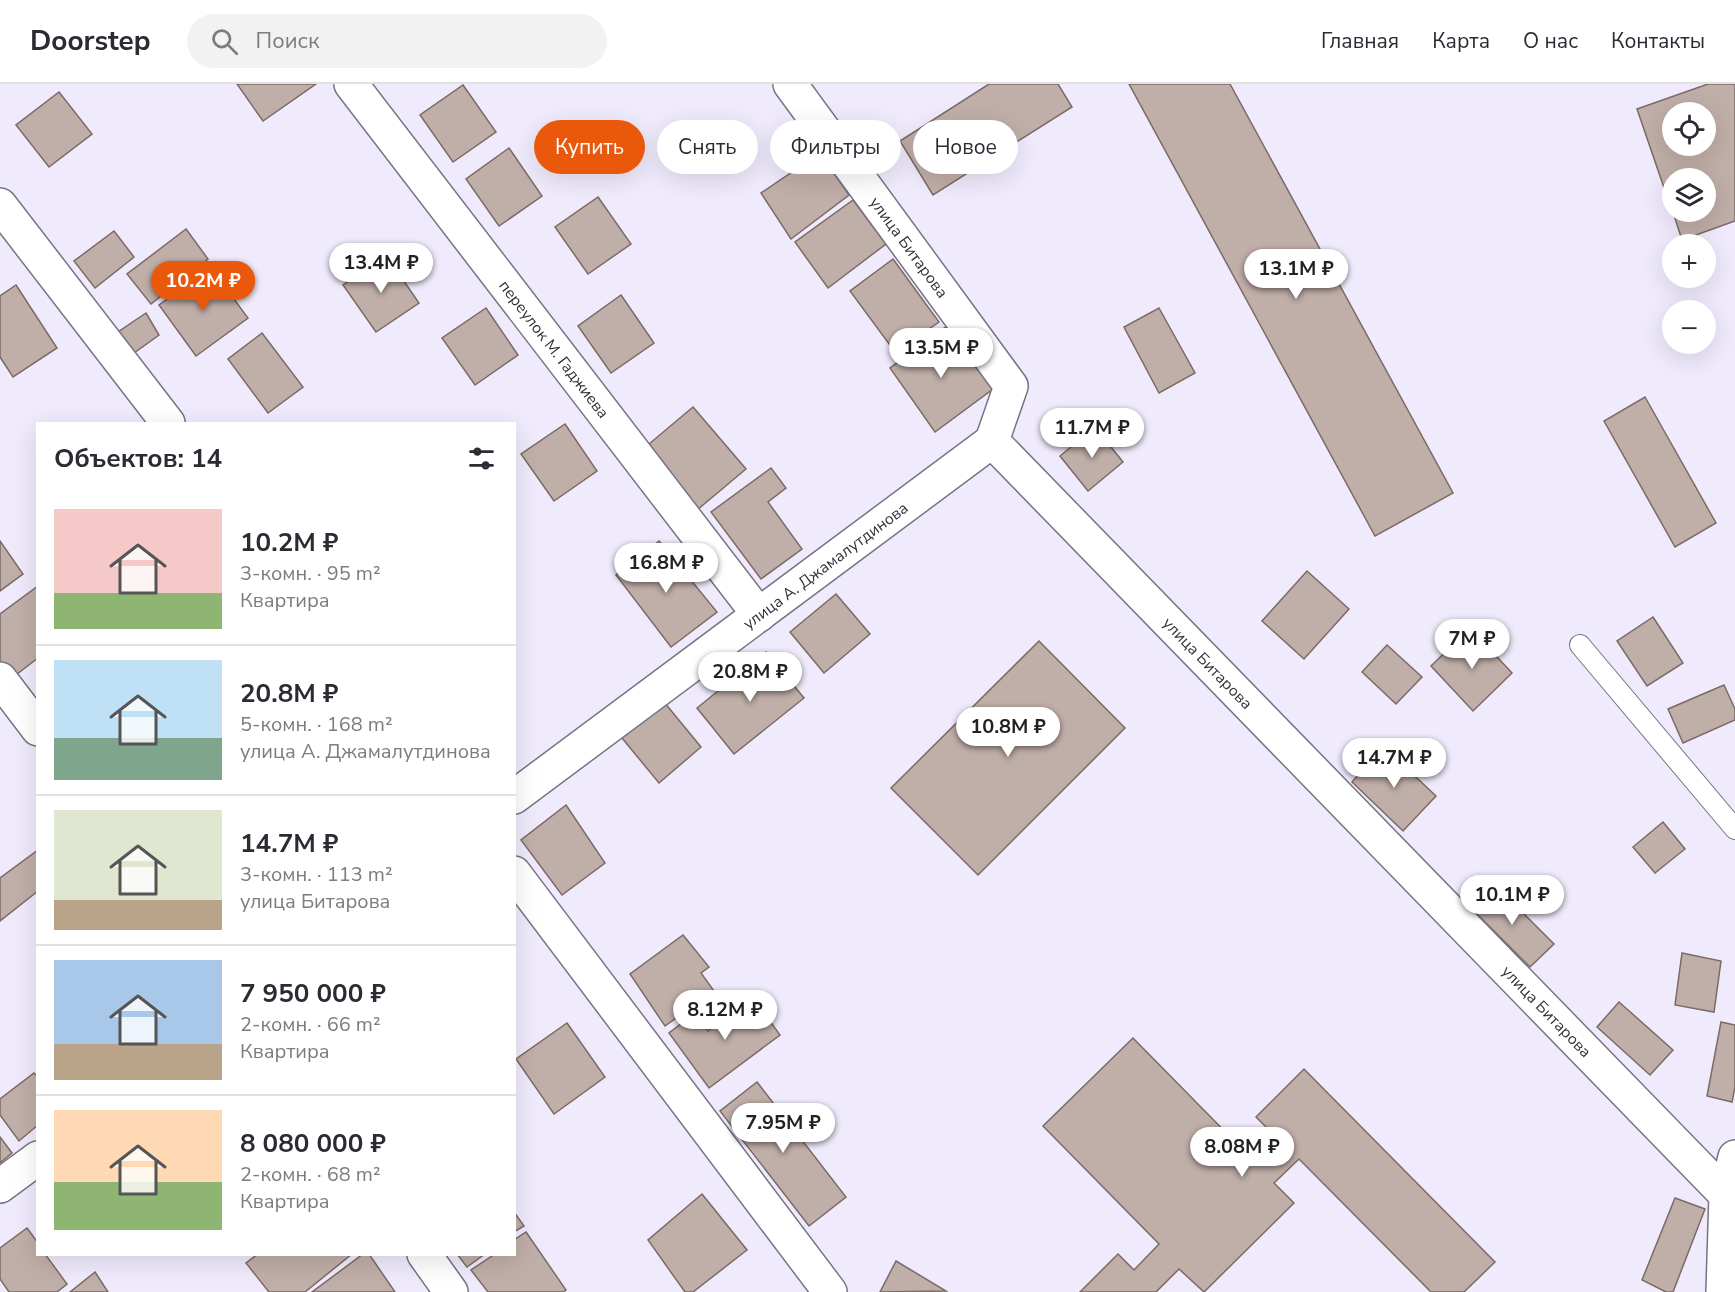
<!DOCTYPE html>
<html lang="ru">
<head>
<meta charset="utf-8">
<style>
  body { margin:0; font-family:"Nunito Sans",sans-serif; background:#f2f2f3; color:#2b2b33; height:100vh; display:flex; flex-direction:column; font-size:22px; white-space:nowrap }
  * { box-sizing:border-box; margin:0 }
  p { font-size:20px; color:#7c7c81 }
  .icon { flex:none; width:33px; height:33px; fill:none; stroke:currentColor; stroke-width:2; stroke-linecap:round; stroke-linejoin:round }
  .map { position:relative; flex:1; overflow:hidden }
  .panel { position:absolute; left:36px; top:338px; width:480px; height:834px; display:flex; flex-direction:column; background:#fff; border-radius:0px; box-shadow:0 6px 24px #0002 }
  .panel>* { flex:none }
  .hud { position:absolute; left:534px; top:36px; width:570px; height:54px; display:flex; gap:12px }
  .controls { position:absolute; left:1662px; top:18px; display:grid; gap:12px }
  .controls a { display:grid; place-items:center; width:54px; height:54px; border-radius:50%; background:#fff; box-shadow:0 6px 24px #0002; font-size:30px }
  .price { position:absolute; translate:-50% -51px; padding:0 14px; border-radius:21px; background:#fff; color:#222; font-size:20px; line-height:39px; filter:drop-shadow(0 2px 3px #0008) }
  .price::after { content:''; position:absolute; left:50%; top:36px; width:18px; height:14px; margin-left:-9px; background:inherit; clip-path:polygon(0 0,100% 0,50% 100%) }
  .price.current { background:#ea580c; color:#fff }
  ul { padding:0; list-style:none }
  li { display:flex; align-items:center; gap:18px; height:150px; padding:0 18px }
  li+li { border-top:2px solid #e1e1e2 }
  li span { display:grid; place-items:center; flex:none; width:168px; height:120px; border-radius:0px; color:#555 }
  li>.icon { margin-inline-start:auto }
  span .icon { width:72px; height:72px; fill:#fffc; stroke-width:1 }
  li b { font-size:26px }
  h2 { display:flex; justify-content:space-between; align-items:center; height:72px; padding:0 18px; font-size:26px }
  .tag { padding:0 21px; border-radius:27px; background:#fff; box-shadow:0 6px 24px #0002; font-size:21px; line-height:54px }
  .tag.current { background:#ea580c; color:#fff }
  header { display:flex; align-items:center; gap:36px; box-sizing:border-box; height:84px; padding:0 30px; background:#fff; border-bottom:2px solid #e1e1e2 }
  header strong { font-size:28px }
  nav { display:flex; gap:33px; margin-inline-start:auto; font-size:21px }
  .search { width:420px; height:54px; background:#f2f2f3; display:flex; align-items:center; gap:15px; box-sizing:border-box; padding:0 21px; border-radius:33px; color:#7c7c81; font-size:22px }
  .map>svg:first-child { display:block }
  .building { fill:#c0aea8; stroke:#7b6a65; stroke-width:1.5; fill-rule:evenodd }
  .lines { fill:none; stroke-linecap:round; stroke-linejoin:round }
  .service-casing { stroke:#777483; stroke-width:22 }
  .minor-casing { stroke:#777483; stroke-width:36 }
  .service { stroke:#fff; stroke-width:20 }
  .minor { stroke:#fff; stroke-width:33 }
  .labels { text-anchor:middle; stroke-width:6; stroke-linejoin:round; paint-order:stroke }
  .street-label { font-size:16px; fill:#343239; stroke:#f0ebfc }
</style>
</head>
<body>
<header>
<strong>Doorstep</strong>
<div class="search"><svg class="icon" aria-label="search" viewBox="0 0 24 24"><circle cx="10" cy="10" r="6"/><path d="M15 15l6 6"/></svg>Поиск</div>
<nav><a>Главная</a><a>Карта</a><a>О нас</a><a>Контакты</a></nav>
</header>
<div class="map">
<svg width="1735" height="1208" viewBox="0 0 1735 1208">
  <rect width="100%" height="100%" fill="#f0ebfc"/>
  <g class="building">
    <polygon points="237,0 316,0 263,37"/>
    <polygon points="989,0 1058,0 1072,23 933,111 900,57"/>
    <polygon points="1129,0 1230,0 1453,409 1375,452"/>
    <path d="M 1708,0 L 1735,0 L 1735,137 L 1682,156 L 1673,128 L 1706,128 L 1706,94 L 1672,94 L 1672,127 L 1637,25 ZM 1672,28 L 1706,28 L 1706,62 L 1672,62 Z"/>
    <polygon points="463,1 496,48 453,78 420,31"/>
    <polygon points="59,8 92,50 49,83 16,41"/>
    <polygon points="509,64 542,112 499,142 466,95"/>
    <polygon points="820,69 849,111 791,155 761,109"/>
    <polygon points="598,113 631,160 588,190 555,143"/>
    <polygon points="853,116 886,160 828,204 795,158"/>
    <polygon points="186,145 208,175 151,220 127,190"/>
    <polygon points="114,147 134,173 95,204 74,177"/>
    <polygon points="386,171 419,219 376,248 343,201"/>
    <polygon points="893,175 939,238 895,268 850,207"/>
    <polygon points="211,184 248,234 196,272 159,221"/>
    <polygon points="16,201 57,264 13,293 0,273 0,212"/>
    <polygon points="621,211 654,259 611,289 578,242"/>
    <polygon points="486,224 518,271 475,301 442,254"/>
    <polygon points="1159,224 1195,289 1159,309 1124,243"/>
    <polygon points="146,229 159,251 134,269 118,248"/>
    <polygon points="947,242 993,305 935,348 890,284"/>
    <polygon points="262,249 303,303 268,329 228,275"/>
    <polygon points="1645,313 1716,439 1675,463 1604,337"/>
    <polygon points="693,323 746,385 697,426 649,360"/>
    <polygon points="565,340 597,387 554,417 521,370"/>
    <polygon points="1095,343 1123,378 1088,407 1060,372"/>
    <polygon points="771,384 786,404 768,418 802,465 761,495 711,428"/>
    <polygon points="0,457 23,490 0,507"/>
    <polygon points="659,457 717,528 671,563 616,491"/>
    <polygon points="1307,487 1349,525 1304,575 1262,537"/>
    <polygon points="38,502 38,574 12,594 0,577 0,530"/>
    <polygon points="836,510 870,550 824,589 790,548"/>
    <polygon points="1653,533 1683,579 1647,602 1617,557"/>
    <polygon points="1470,544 1512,589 1473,627 1431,582"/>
    <polygon points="1039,557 1125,644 978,791 891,704"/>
    <polygon points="1387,561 1422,593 1396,620 1362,588"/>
    <polygon points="766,568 804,614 734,670 697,624"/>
    <polygon points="1724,601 1735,625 1735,636 1683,659 1668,625"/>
    <polygon points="664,618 701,663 659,699 622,654"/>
    <polygon points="1384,663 1436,712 1403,747 1352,698"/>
    <polygon points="566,721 605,779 562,811 521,756"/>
    <polygon points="1663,738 1685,765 1655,789 1633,763"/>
    <polygon points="38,766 38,807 0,837 0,794"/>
    <polygon points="1494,800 1554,860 1530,883 1470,823"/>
    <polygon points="683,851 709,883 701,889 714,907 665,942 630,890"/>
    <polygon points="1682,869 1721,877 1714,928 1675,921"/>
    <polygon points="752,912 780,951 709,1004 669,949 694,930 708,947"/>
    <polygon points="1619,918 1673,966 1650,991 1597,943"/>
    <polygon points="1721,938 1735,941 1735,1003 1732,1018 1707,1012"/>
    <polygon points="567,939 605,993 554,1030 516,975"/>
    <polygon points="1133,954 1251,1074 1274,1051 1256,1033 1304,985 1495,1178 1464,1208 1431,1208 1299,1075 1274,1099 1294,1119 1204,1208 1179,1185 1156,1208 1080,1208 1118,1170 1134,1186 1159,1160 1043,1042"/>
    <polygon points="34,989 38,993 38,1041 19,1057 0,1031 0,1015"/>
    <polygon points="757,998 846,1113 809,1142 720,1027"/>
    <polygon points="0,1053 12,1069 0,1079"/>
    <polygon points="702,1110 747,1166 693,1208 685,1208 648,1156"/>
    <polygon points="1675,1114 1705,1125 1673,1208 1666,1208 1642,1196"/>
    <polygon points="514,1128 524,1142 514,1148"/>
    <polygon points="27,1144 38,1159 38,1170 45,1170 67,1200 57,1208 9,1208 0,1195 0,1164"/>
    <polygon points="526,1148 566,1206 563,1208 488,1208 471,1186 495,1170 514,1170 514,1156"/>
    <polygon points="258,1170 352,1170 305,1208 269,1208 246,1179"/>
    <polygon points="363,1170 369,1170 395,1208 312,1208"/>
    <polygon points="457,1170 485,1170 467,1183"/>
    <polygon points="896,1177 946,1207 880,1208"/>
    <polygon points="95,1188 108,1208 70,1208"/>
  </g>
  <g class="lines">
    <g class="service-casing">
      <polyline id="service" points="1580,561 1735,745"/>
    </g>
    <g class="minor-casing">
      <g id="minor">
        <path id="s1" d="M 351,0 L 759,531"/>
        <path id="s2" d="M 790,0 L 1011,302 L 992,357 L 1726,1111"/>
        <polyline points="0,121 168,339"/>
        <polyline points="0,595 38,645"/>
        <path id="s3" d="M 514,713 L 992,357"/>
        <polyline points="514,789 830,1208"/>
        <polyline points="0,1102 38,1074"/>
        <polyline points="424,1170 451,1208"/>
        <polyline points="1723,1208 1726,1111 1735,1073"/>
      </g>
    </g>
    <use href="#service" class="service"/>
    <use href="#minor" class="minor"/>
  </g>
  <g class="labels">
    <g class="street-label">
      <text dy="6" stroke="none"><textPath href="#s2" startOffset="202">улица Битарова</textPath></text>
      <text dy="6" stroke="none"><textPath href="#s1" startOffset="334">переулок М. Гаджиева</textPath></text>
      <text dy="6" stroke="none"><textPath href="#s3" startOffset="388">улица А. Джамалутдинова</textPath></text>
      <text dy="6" stroke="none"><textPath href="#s2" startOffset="742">улица Битарова</textPath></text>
      <text dy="6" stroke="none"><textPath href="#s2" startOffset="1228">улица Битарова</textPath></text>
    </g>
  </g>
</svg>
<div class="controls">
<a><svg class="icon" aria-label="locate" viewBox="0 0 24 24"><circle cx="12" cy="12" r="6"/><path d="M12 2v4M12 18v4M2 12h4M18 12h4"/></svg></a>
<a><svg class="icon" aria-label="layers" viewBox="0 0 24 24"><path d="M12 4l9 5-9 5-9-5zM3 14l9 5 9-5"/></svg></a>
<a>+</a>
<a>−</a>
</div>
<b class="price" style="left:381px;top:210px">13.4M ₽</b>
<b class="price" style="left:1296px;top:216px">13.1M ₽</b>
<b class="price current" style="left:203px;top:228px">10.2M ₽</b>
<b class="price" style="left:941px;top:295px">13.5M ₽</b>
<b class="price" style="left:1092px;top:375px">11.7M ₽</b>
<b class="price" style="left:666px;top:510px">16.8M ₽</b>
<b class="price" style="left:1472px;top:586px">7M ₽</b>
<b class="price" style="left:750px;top:619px">20.8M ₽</b>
<b class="price" style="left:1008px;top:674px">10.8M ₽</b>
<b class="price" style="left:1394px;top:705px">14.7M ₽</b>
<b class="price" style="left:1512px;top:842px">10.1M ₽</b>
<b class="price" style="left:725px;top:957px">8.12M ₽</b>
<b class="price" style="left:783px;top:1070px">7.95M ₽</b>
<b class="price" style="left:1242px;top:1094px">8.08M ₽</b>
<div class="hud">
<a class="tag current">Купить</a>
<a class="tag">Снять</a>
<a class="tag">Фильтры</a>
<a class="tag">Новое</a>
</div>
<section class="panel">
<h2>Объектов: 14<svg class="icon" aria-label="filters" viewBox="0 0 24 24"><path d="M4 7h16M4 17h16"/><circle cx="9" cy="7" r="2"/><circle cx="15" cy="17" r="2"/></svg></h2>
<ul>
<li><span style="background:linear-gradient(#f6c9c9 70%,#8fb573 0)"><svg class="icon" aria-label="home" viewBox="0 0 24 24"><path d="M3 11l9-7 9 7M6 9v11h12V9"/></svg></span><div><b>10.2M ₽</b><p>3-комн. · 95 m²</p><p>Квартира</p></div></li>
<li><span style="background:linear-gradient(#bfe0f5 65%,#7fa58c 0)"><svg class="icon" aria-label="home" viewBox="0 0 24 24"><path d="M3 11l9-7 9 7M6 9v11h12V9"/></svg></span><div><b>20.8M ₽</b><p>5-комн. · 168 m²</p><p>улица А. Джамалутдинова</p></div></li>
<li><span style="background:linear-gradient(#dfe7d0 75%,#b9a48a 0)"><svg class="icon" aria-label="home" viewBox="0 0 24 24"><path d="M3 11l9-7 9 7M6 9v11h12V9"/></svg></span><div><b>14.7M ₽</b><p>3-комн. · 113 m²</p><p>улица Битарова</p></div></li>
<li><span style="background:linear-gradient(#a9c7e8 70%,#b9a48a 0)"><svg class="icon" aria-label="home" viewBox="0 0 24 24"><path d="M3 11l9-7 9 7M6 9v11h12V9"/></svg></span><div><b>7 950 000 ₽</b><p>2-комн. · 66 m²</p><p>Квартира</p></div></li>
<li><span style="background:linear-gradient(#ffd9b3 60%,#8fb573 0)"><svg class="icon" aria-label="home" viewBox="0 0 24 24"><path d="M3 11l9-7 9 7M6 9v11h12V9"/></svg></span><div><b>8 080 000 ₽</b><p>2-комн. · 68 m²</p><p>Квартира</p></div></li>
</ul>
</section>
</div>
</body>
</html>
